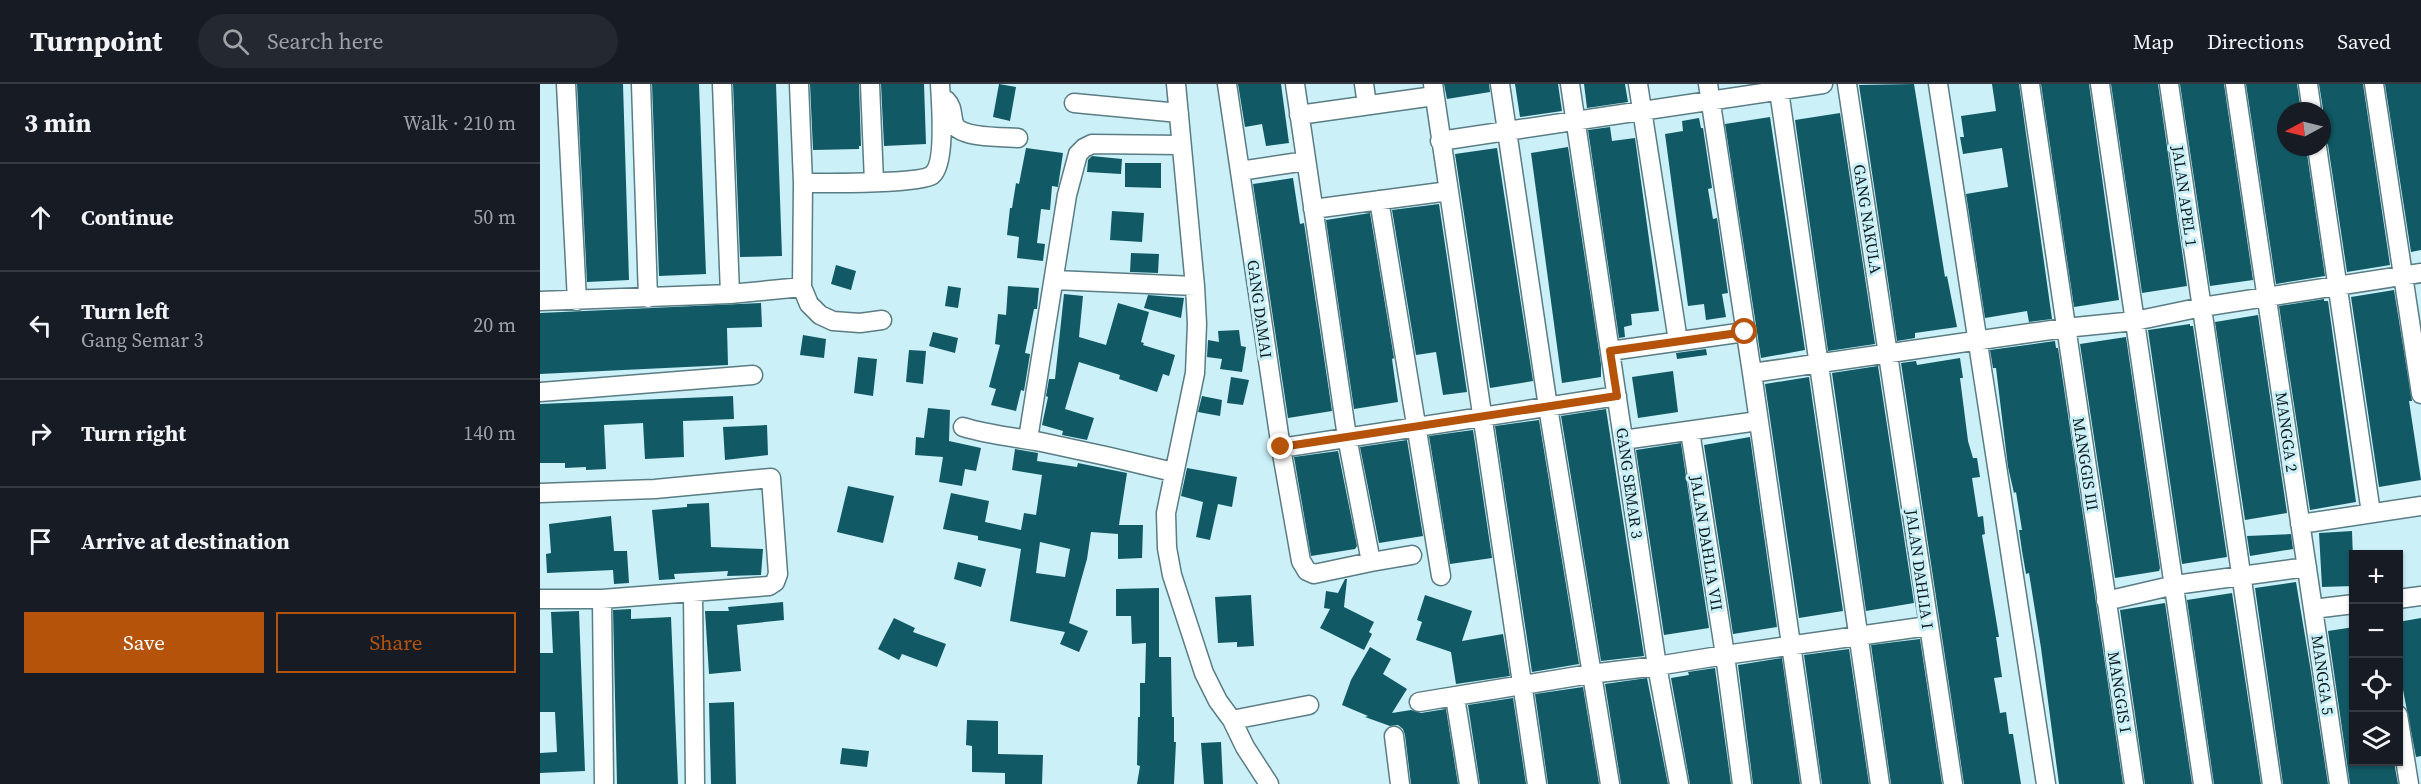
<!DOCTYPE html>
<meta charset="utf-8">
<style>
:root{--surface:#171b24;--page:#242831;--text:#f1f3f6;--muted:#9ea1a6;--line:#363941;--accent:#b45309}
body{margin:0;font-family:"Source Serif 4",serif;background:var(--page);color:var(--text)}
.controls{position:absolute;right:18px;bottom:18px;display:grid;overflow:hidden;border-radius:0px;box-shadow:0 2px 4px #0004}
.controls button{width:54px;height:54px;display:grid;place-items:center;padding:0;border:0;border-bottom:2px solid var(--line);background:var(--surface);color:var(--text);font:30px sans-serif}
.compass{position:absolute;left:1737px;top:18px;width:54px;height:54px;border-radius:50%;background:var(--surface);box-shadow:0 2px 4px #0004;rotate:263deg}
.stop{position:absolute;width:18px;height:18px;margin:-14px;border:4px solid #b45309;border-radius:50%;background:#fff}
.stop.end{background:#b45309;border-color:#fff;box-shadow:0 2px 6px #0008}
.list{margin:0;padding:0;list-style:none}
h2{display:flex;justify-content:space-between;align-items:center;height:78px;margin:0;padding:0 24px;font-size:26px}
h2 small{font-size:20px;font-weight:400;color:var(--muted)}
.list li{display:grid;grid-template-columns:39px 1fr auto;gap:18px;align-items:center;box-sizing:border-box;height:108px;padding:0 24px;border-top:2px solid var(--line)}
.list b{display:block;font-size:22px;white-space:nowrap}
.list p{margin:0;font-size:20px;white-space:nowrap;color:var(--muted)}
.list em{font-size:20px;font-style:normal;color:var(--muted)}
.actions{display:flex;gap:12px;padding:18px 24px}
.actions a{flex:1;padding:14px 0;border:2px solid var(--accent);border-radius:0px;text-align:center;font-size:21px;color:var(--accent)}
.actions .main{background:var(--accent);color:#fff}
.icon{flex:none;width:33px;height:33px;fill:none;stroke:currentColor;stroke-width:2;stroke-linecap:round;stroke-linejoin:round}
.map{position:relative;flex:none;width:1881px;height:700px;overflow:hidden}
header{display:flex;align-items:center;gap:36px;box-sizing:border-box;height:84px;padding:0 30px;background:var(--surface);border-bottom:2px solid var(--line)}
header strong{font-size:28px}
nav{display:flex;gap:33px;margin-inline-start:auto;font-size:21px}
.search{width:420px;height:54px;background:var(--page);display:flex;align-items:center;gap:15px;box-sizing:border-box;padding:0 21px;border-radius:33px;color:var(--muted);font-size:22px}
main{display:flex}
aside{flex:1;background:var(--surface)}
.map>svg:first-child{display:block}
.building{fill:#115a65;fill-rule:evenodd}
.lines{fill:none;stroke-linecap:round;stroke-linejoin:round}
.street-casing{stroke:#5a7c83;stroke-width:21}
.street{stroke:#fff;stroke-width:18}
.route{stroke:#b45309;stroke-width:8}
.labels{text-anchor:middle;dominant-baseline:central;stroke-width:6;stroke-linejoin:round;paint-order:stroke}
.street-label{font-size:16px;fill:#0e1c1f;stroke:#cbf0f8}
</style>
<header>
<strong>Turnpoint</strong>
<div class="search"><svg class="icon" aria-label="search" viewBox="0 0 24 24"><circle cx="10" cy="10" r="6"/><path d="M15 15l6 6"/></svg>Search here</div>
<nav><a>Map</a><a>Directions</a><a>Saved</a></nav>
</header>
<main>
<aside>
<h2>3 min<small>Walk · 210 m</small></h2>
<ul class="list">
<li><svg class="icon" aria-label="ahead" viewBox="0 0 24 24"><path d="M12 20V5M6 11l6-6 6 6"/></svg><div><b>Continue</b></div><em>50 m</em></li>
<li><svg class="icon" aria-label="left" viewBox="0 0 24 24"><path d="M17 20v-9H6M10 6l-5 5 5 5"/></svg><div><b>Turn left</b><p>Gang Semar 3</p></div><em>20 m</em></li>
<li><svg class="icon" aria-label="right" viewBox="0 0 24 24"><path d="M7 20v-9h11M14 6l5 5-5 5"/></svg><div><b>Turn right</b></div><em>140 m</em></li>
<li><svg class="icon" aria-label="arrive" viewBox="0 0 24 24"><path d="M6 21V4h12l-3 4 3 4H6"/></svg><div><b>Arrive at destination</b></div></li>
</ul>
<div class="actions"><a class="main">Save</a><a>Share</a></div>
</aside>
<div class="map">
<svg width="1881" height="700" viewBox="0 0 1881 700">
<rect width="100%" height="100%" fill="#cbf0f8"/>
<path class="building" d="M37,0h46l6,196 -42,2z
M112,0h47l7,190 -47,2z
M193,0h43l6,172 -42,1z
M270,0h49l2,62h-2v3l-46,1z
M341,0h43l2,60 -42,2z
M459,0l17,3 -6,34 -17,-4z
M698,0h43l8,59 -23,3 -4,-22 -17,3z
M904,0h45l1,8 -43,7z
M975,0h43l4,27 -42,6z
M1044,0h41l3,18 -41,6z
M1374,0l31,193 2,-1 10,51 -42,6v5l-18,3 -38,-256z
M1452,0h27l33,235 -23,3 -2,-11 -42,7 -19,-124 42,-7 -6,-39 -39,6 -3,-17h4l-3,-21 35,-5z
M1501,0h48l30,216 -45,7z
M1571,0h47l29,202 -45,7z
M1640,0h44l29,196 -43,6z
M1706,0h51l4,27h-15v36h20l19,129 -49,8z
M1779,0h44l27,181 -43,7 -19,-127 -6,-8 1,-28z
M1845,0h36v166l-10,2z
M1300,29l35,231 -47,7 -33,-231z
M1230,33l35,233 -44,8 -36,-234z
M1159,34l2,10h2l9,60 -4,1 5,30 4,-1 11,75 -6,1 4,23 -20,3 -2,-16 -16,2 -23,-172 18,-3 -1,-10z
M1070,43l2,14 23,-3 24,173 -28,3 1,11 -8,2 1,10 -6,1 -31,-208z
M1028,63l33,217v13l-39,6 -31,-230z
M486,64l37,5 -5,34 -6,-1 -2,24 -9,-1 -4,34 8,1 -2,17 -26,-3 2,-21 -12,-2 3,-27h2l4,-25 3,1z
M957,64l36,233 -43,7 -35,-234z
M552,72l30,3 -1,15 -34,-2 1,-12z
M585,79h36v25l-36,-1z
M753,94l7,46 4,-1 28,188 -44,7 -35,-234z
M899,120l28,188 -24,3 -7,-43 -20,3 -24,-145z
M572,127l32,2 -2,29 -32,-2z
M830,129l24,145 -2,1 6,43 -44,7 -28,-189z
M591,169l28,1 -1,19 -28,-1z
M296,181l20,6 -5,19 -20,-6z
M408,202l13,2 -3,20 -13,-2z
M468,202l31,2 -2,21h-3l-9,44 5,1 -6,37 -3,-1 -5,21 -25,-6 5,-16 -7,-2 11,-42 -5,-1 3,-30 8,1z
M1854,206l18,111h-3l12,79 -42,7 -28,-190z
M524,210l19,2 -4,41 27,8 12,-42 31,9 -8,30 3,1 -1,2 32,10 -6,21 -6,-2 -6,18 -38,-13 1,-4 -41,-13 -14,47 29,9 -7,22 -25,-5 1,-4 -21,-6 6,-28 -2,-1 3,-17h6z
M608,211l36,3 -3,20 -37,-10z
M1784,215v2h4l28,201 -46,8 -31,-204z
M221,219l1,24 -35,1 1,37 -188,9v-61z
M1718,231l29,198 -42,7 -30,-198z
M1650,240v2h3l34,231 -45,7 -34,-234z
M699,246l2,16 5,1 -4,25 -22,-3 2,-10 -15,-2 1,-17 11,2 -1,-11z
M393,248l25,6 -3,15 -26,-7z
M263,251l23,4 -2,19 -24,-3z
M1586,253l34,231 -1,3 -44,7 -35,-234z
M1515,257l1,7h2l65,436h-64l-18,-136 -12,-75 -3,1 -4,-23 -3,-21h3l-6,-38 -2,1 -6,-26 -12,-99h-3l-3,-18z
M1166,265l1,6 -30,4 -1,-6z
M369,266l17,1 -3,33 -17,-2z
M318,273l19,2 -4,37 -19,-3z
M1420,274l3,20h-3l8,63 5,17h4l3,19 -8,1 6,39 5,-1 2,18 -3,1 17,102h-3l6,40 -8,1 6,35 6,-1 3,22h4l8,50h-57l-63,-421 15,-2 1,4z
M1338,282l36,237 -48,8 -34,-238z
M1133,287l5,41 -40,6 -6,-41z
M691,293l18,3 -6,25 -16,-2z
M1269,293l34,234 -44,7 -34,-234z
M193,312l1,23 -51,2 1,36 -39,2 -2,-36 -39,2 2,44 -20,1v-3l-21,1v-5h-25v-59z
M662,312l20,4 -2,16 -22,-4z
M388,324l22,2 -1,31 32,7 -5,23 -11,-2 -3,17 -23,-4 4,-25 -28,-2 1,-18 8,1z
M1066,325l38,247 -43,5 -40,-245z
M999,336l40,244 -47,8 -37,-246z
M227,341l1,30 -43,5 -2,-33z
M933,346l19,128 -42,6 -21,-128z
M1210,353l27,190 -44,7 -29,-189z
M867,356l16,96 -44,7 -19,-96z
M1141,359l28,185 -45,7 -28,-185z
M475,365l23,4 -1,8 40,6 1,-4 49,10 -8,52h24l-1,33 -24,1v-25l-27,-2 -4,27 -18,64 19,8 -9,21 -19,-8 5,-12 -55,-11 11,-72 -43,-9v-4l-35,-7 8,-36 38,8 -4,21 36,8 3,-17 12,2 6,-40 -30,-5zM500,458l30,7 -5,28 -29,-4z
M798,367l19,95 -2,3 -44,7 -17,-99z
M647,384l50,9 -5,30 -14,-3 -8,36 -14,-3 7,-35 -22,-6z
M308,402l46,10 -11,47 -46,-11z
M169,419l2,44 52,2 -2,26 -34,1 1,-5 -54,3 1,5 -16,1 -7,-70 35,-3v-3z
M71,432l3,35h13l2,32 -15,1 -1,-14 -66,3 -1,-19 5,-1 -2,-29z
M1812,447l2,55 -32,1 -3,-54z
M1751,450l2,15 -43,7 -3,-20z
M418,478l28,7 -5,18 -27,-8z
M805,495h2l-3,28 30,15 -5,10 3,2 -8,16 -44,-22 10,-19 -6,-1 2,-17 12,2z
M1756,498l15,90 17,112h-45l-28,-196z
M619,504v69h12l1,60h2v25h2l-2,42h-37l3,-18 -3,-1 1,-48h2v-34h5l1,-40 -14,1 -1,-28h-15v-27z
M1692,509l29,191h-47l-27,-184z
M711,511l3,51 -17,1v-5l-19,1 -3,-46z
M885,511l47,16 -10,30 41,-7 7,42 -54,8 -5,-32 -35,-12 6,-18 -5,-2z
M243,518l1,18 -47,5 4,46 -32,3 -4,-63h24l-1,-4z
M1625,519l27,181h-47l-25,-174z
M91,525v10l40,-2 7,167h-61l-4,-174z
M39,527l6,160 -45,2v-20l17,-1 -2,-40h-15v-59h13l-2,-41z
M354,534l21,10 -2,4 33,12 -9,23 -35,-13 -3,6 -21,-11z
M1881,534v138l-5,1 -18,-93v-42z
M1814,543v135h40l4,22h-48l-22,-153z
M1380,555l22,145h-51l-20,-139z
M830,563l21,12 -8,15 24,15 -15,24 19,-3 10,3 25,-4 12,75h-47l-6,-49 -2,-6 -5,-4 -8,1 -25,-9 3,-1 -26,-11 9,-25z
M1309,565l20,135h-47l-18,-129z
M1242,574l18,126h-47l-15,-119z
M1175,584l16,116h-41l-19,-106 18,-3 -1,-3z
M1107,594l21,106h-47l-16,-100z
M1043,603l16,97h-51l-13,-90z
M973,614l13,86h-46l-12,-79z
M194,618l2,82h-25l-2,-81z
M427,636l31,1v33l45,1 -1,29h-37v-11l-33,-1v-26l-6,-1z
M681,658l2,42h-19l-3,-41z
M302,664l27,3 -2,16 -27,-3z"/>
<g class="lines">
<g class="street-casing">
<path id="street" d="M26,0l11,217
M101,0l7,214
M182,0l8,210
M259,0l4,99 -1,104 7,17 11,11 13,6 27,2 22,-3
M330,0l4,98
M636,0l19,202 2,38 -2,49 -29,140 1,35 5,27 32,98 14,28 14,19 13,27 24,37
M687,0l54,364 20,113 6,10 7,3 57,-12 -24,-125 -52,-353
M824,0l3,21
M893,0l104,700
M960,0l48,323 62,377
M1030,0l87,582 22,118
M1098,0l40,257
M1168,0l44,289 59,411
M1238,0l102,700
M1307,0l106,700
M1398,0l108,700
M1490,0l104,700
M1560,0l103,700
M1629,0l103,700
M1695,0l104,700
M1768,0l4,27
M1834,0l47,310
M406,16c9,9 4,19 10,27 10,11 48,10 62,11
M534,19l105,10
M759,31l135,-19
M900,57l383,-57
M1777,63l54,366
M700,87l66,-10
M263,99c20,0 117,1 129,-8 14,-11 9,-73 8,-91
M839,116l62,376
M773,125l136,-18
M514,196l141,6
M0,217l190,-7 72,-7
M1070,267l135,-19
M1212,289l313,-45 70,-7 67,-14 219,-34
M0,308l213,-17
M423,343c26,8 51,10 78,15 44,9 88,19 132,30
M1150,347l35,224 17,129
M488,355l39,-244 11,-41 6,-6 8,-4 89,1
M1083,356l135,-19
M741,364l336,-52
M0,409l115,-4 116,-11 7,96 -3,8 -6,4 -167,13h-62
M1760,440l121,-18
M831,478l41,-7
M153,510l2,190
M62,515l2,185
M1858,515l23,-3
M1566,517l69,-16 132,-18
M1773,525l41,-5
M915,613l14,87
M879,618l171,-28 67,-8 68,-11 203,-29
M1858,631l11,69
M692,636l77,-15
M854,652l6,48"/>
</g>
<use href="#street" class="street"/>
</g>
<g class="lines">
<path class="route" d="M741,363l336,-51 -7,-45 135,-19"/>
</g>
<g class="labels">
<g class="street-label">
<text transform="translate(1645 112) rotate(82)">JALAN APEL 1</text>
<text transform="translate(1328 135) rotate(81)">GANG NAKULA</text>
<text transform="translate(720 225) rotate(82)">GANG DAMAI</text>
<text transform="translate(1747 348) rotate(82)">MANGGA 2</text>
<text transform="translate(1546 380) rotate(81)">MANGGIS III</text>
<text transform="translate(1090 399) rotate(82)">GANG SEMAR 3</text>
<text transform="translate(1167 459) rotate(81)">JALAN DAHLIA VII</text>
<text transform="translate(1380 485) rotate(82)">JALAN DAHLIA I</text>
<text transform="translate(1783 591) rotate(82)">MANGGA 5</text>
<text transform="translate(1580 608) rotate(81)">MANGGIS I</text>
</g>
</g>
</svg>
<div class="controls">
<button>+</button>
<button>−</button>
<button><svg class="icon" aria-label="locate" viewBox="0 0 24 24"><circle cx="12" cy="12" r="6"/><path d="M12 2v4M12 18v4M2 12h4M18 12h4"/></svg></button>
<button><svg class="icon" aria-label="layers" viewBox="0 0 24 24"><path d="M12 4l9 5-9 5-9-5zM3 14l9 5 9-5"/></svg></button>
</div>
<svg class="compass" viewBox="-18 -18 36 36"><path d="M0-13l5 13h-10z" fill="#e53935"/><path d="M0 13l5-13h-10z" fill="#9ea1a6"/></svg>
<div class="stop" style="left:1205px;top:248px"></div>
<div class="stop end" style="left:741px;top:363px"></div>
</div>
</main>
